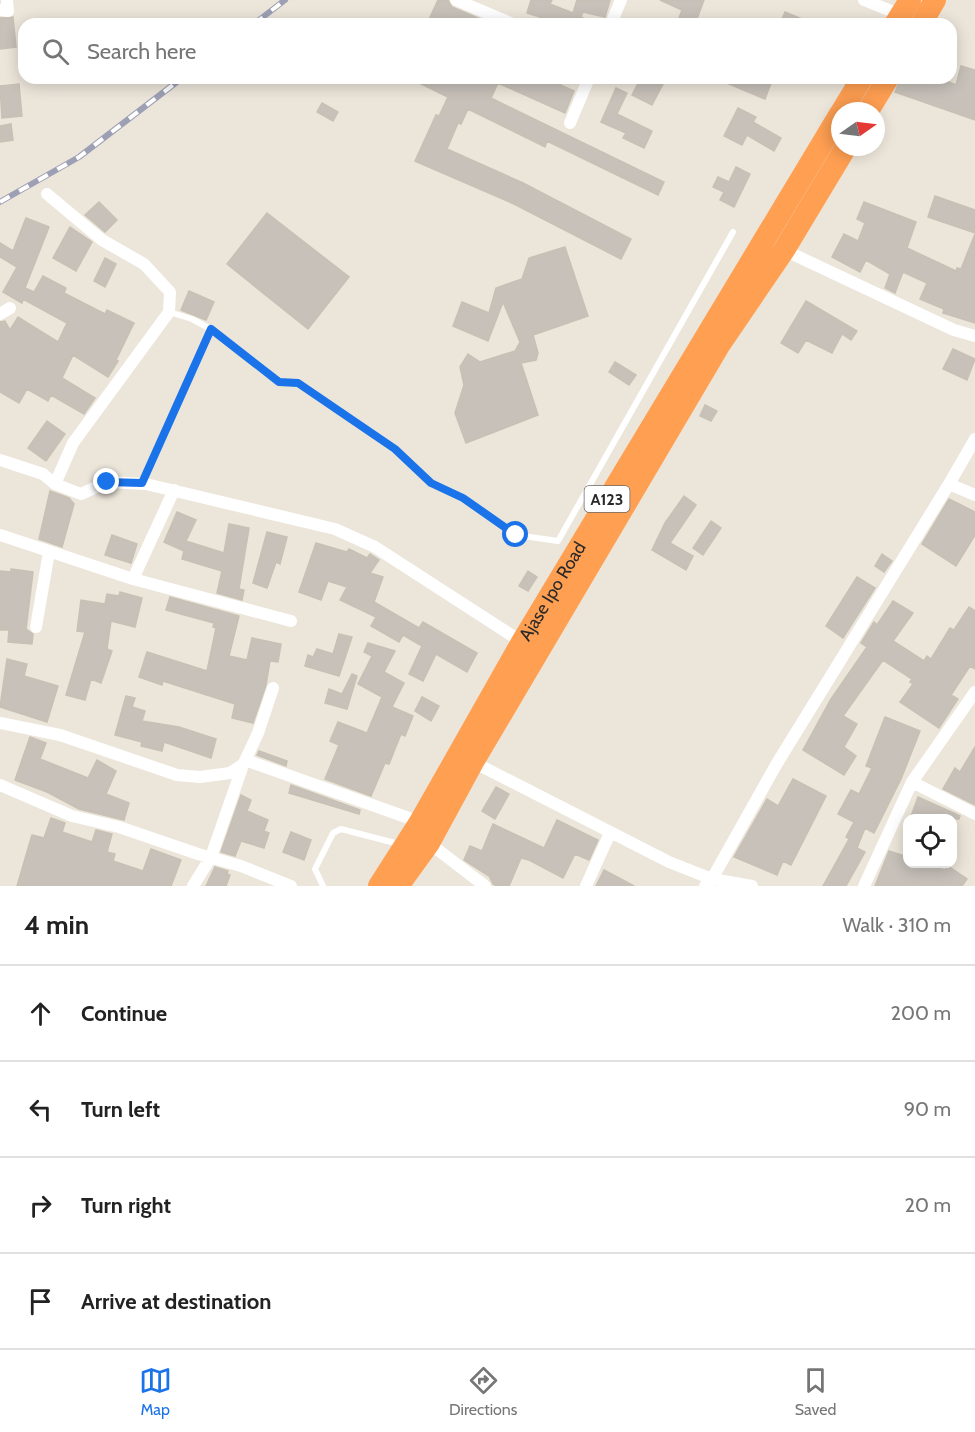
<!DOCTYPE html>
<meta charset="utf-8">
<style>
:root{--surface:#fff;--page:#f2f2f2;--text:#222;--muted:#767676;--line:#e0e0e0;--accent:#1a73e8}
body{margin:0;font-family:Cabin,sans-serif;background:var(--page);color:var(--text)}
.controls{position:absolute;right:18px;bottom:18px;display:grid;overflow:hidden;border-radius:12px;box-shadow:0 3px 15px #0003}
.controls button{width:54px;height:54px;display:grid;place-items:center;padding:0;border:0;border-bottom:2px solid var(--line);background:var(--surface);color:var(--text);font:30px sans-serif}
.compass{position:absolute;left:831px;top:102px;width:54px;height:54px;border-radius:50%;background:var(--surface);box-shadow:0 3px 15px #0003;rotate:76deg}
.stop{position:absolute;width:18px;height:18px;margin:-14px;border:4px solid #1a73e8;border-radius:50%;background:#fff}
.stop.end{background:#1a73e8;border-color:#fff;box-shadow:0 2px 6px #0008}
.list{margin:0;padding:0;list-style:none}
h2{display:flex;justify-content:space-between;align-items:center;height:78px;margin:0;padding:0 24px;font-size:26px}
h2 small{font-size:20px;font-weight:400;color:var(--muted)}
.list li{display:grid;grid-template-columns:39px 1fr auto;gap:18px;align-items:center;box-sizing:border-box;height:96px;padding:0 24px;border-top:2px solid var(--line)}
.list b{display:block;font-size:22px;white-space:nowrap}
.list em{font-size:20px;font-style:normal;color:var(--muted)}
.icon{flex:none;width:33px;height:33px;fill:none;stroke:currentColor;stroke-width:2;stroke-linecap:round;stroke-linejoin:round}
.map{position:relative;flex:none;width:975px;height:886px;overflow:hidden}
.search{position:absolute;background:var(--surface);box-shadow:0 3px 15px #0003;left:18px;right:18px;top:18px;height:66px;display:flex;align-items:center;gap:15px;box-sizing:border-box;padding:0 21px;border-radius:18px;color:var(--muted);font-size:22px}
.sheet{height:462px;background:var(--surface)}
nav{display:flex;justify-content:space-around;align-items:center;box-sizing:border-box;height:84px;border-top:2px solid var(--line);background:var(--surface);font-size:16px;color:var(--muted)}
nav a{display:grid;justify-items:center;gap:3px}
nav .on{color:var(--accent)}
.map>svg:first-child{display:block}
.building{fill:#c7c1ba;stroke:#c7c1b4;stroke-width:1.5}
.lines{fill:none;stroke-linecap:round;stroke-linejoin:round}
.lane{stroke:#fff;stroke-width:6}
.street{stroke:#fff;stroke-width:12}
.highway{stroke:#ff9f52;stroke-width:22}
.rail-casing{stroke:#9da0b4;stroke-width:6}
.rail{stroke:#fff;stroke-width:4;stroke-dasharray:11;stroke-linecap:butt}
.route{stroke:#1a73e8;stroke-width:8}
.labels{text-anchor:middle;dominant-baseline:central;stroke-width:6;stroke-linejoin:round;paint-order:stroke}
.shield{fill:#fff;stroke:#696969;stroke-width:1.5}
.shield-label{font-size:16px;font-weight:bold;fill:#292929}
.street-label{font-size:18px;fill:#292929;stroke:#fff}
</style>
<div class="map">
<svg width="975" height="886" viewBox="0 0 975 886">
<rect width="100%" height="100%" fill="#ece5da"/>
<path class="building" d="M438,0h10l4,7 33,14 -2,3h-56z
M531,0h21l-2,4 23,9 4,-13h33l-5,17 -22,-5 -2,5 14,7h-25l-8,-5 -2,5h-13l2,-4 -22,-7z
M660,0h44l-9,24 -16,-6 3,-8z
M785,12l29,12h-34z
M13,17l3,30 -16,2v-31z
M961,66l14,4v50l-80,-28 6,-14h38l17,7z
M409,78h136l29,13 -9,22 -67,-30 -7,15 173,84 -6,13 -111,-54 -2,6 -77,-38 -7,15 -3,-1 -11,26 76,34 108,56 -10,20 -107,-55 -99,-43 21,-46 3,1 9,-19z
M641,78h15l8,4 -12,23 -20,-10z
M715,78h58l-8,21z
M19,84l3,32 -20,2 -2,-32z
M616,88l11,5 -10,21 35,17 -8,17 -21,-10 3,-5 -25,-11z
M322,103l16,9 -5,9 -16,-9z
M738,108l18,9 -3,5 28,16 -7,13 -27,-16 -5,10 -18,-9z
M11,124l2,16 -13,2v-16z
M736,167l14,7 -16,33 -14,-7 4,-8 -11,-5 5,-10 11,5z
M935,196l40,14v23l-47,-16z
M99,202l18,18 -12,12 -20,-17z
M864,202l52,20 -9,26 49,23 1,-3 4,1 14,-35v89l-32,-10 1,-4 -24,-10 7,-16 -24,-11 -8,21 -10,-5 5,-14 -24,-14 -6,12 -28,-15 12,-23 14,7 7,-18 -8,-4z
M267,213l82,64 -41,52 -81,-65z
M26,218l23,9 -24,61 9,4 9,-16 23,12 -2,5 41,21 2,-4 27,13 -18,37 2,1 -10,16 -35,-22 -11,23 33,20 -11,16 -33,-19 -3,6 -21,-12 -8,14 -19,-11v-70l5,-1 5,9 8,-13 40,25 9,-19 -44,-24 -1,4 -19,-11 14,-25 -17,-10v-14l13,8z
M70,227l22,15 -16,29 -23,-13z
M565,247l23,69 -55,19 5,18 -2,7 -15,3 17,52 -72,28 -11,-30 9,-28 -4,-18 8,-13 12,8 35,-11 5,-9 -17,-40 -15,39 -35,-15 9,-24 27,11 7,-25 26,-9 7,-21z
M105,258l11,6 -11,23 -11,-6z
M189,291l25,11 -8,18 -25,-10z
M806,301l51,30 -6,9 -9,-6 -10,19 -26,-13 -8,13 -17,-10z
M953,349l22,10 -8,21 -24,-11z
M615,362l21,13 -7,10 -20,-13z
M705,405l12,6 -6,10 -11,-5z
M47,421l18,13 -19,27 -18,-13z
M50,491l19,7 5,6 -12,43 -23,-8z
M684,496l12,9 -26,38 23,13 -7,14 -34,-20 13,-27z
M949,499l26,13v23l-19,31 -34,-22z
M177,512l19,8 -10,21 38,12 5,-29 20,4 -10,61 5,1 -2,10 -25,-7 5,-22 -40,-12 2,-8 -20,-9z
M711,521l10,7 -18,27 -10,-7z
M267,532l20,5 -7,27 -4,-2 -9,26 -14,-5z
M112,535l25,9 -6,19 -26,-8z
M316,543l31,9 2,-3 18,9 3,-4 9,6 -9,13 13,4 -9,25 45,26 4,-6 54,31 -10,19 -31,-18 -13,27 -14,-7 13,-28 -19,-11 -4,7 -28,-16 5,-9 -36,-17 7,-13 -19,-6 -7,19 -22,-8z
M882,554l10,7 -8,11 -9,-6z
M11,569l22,3 -7,57 7,5 -1,10 -24,-2 1,-12h-9v-59l11,1z
M528,571l9,6 -9,14 -9,-5z
M857,577l18,11 -32,50 -17,-12z
M120,592l22,6 -7,29 -24,-6 -4,28 5,2 -11,32 -10,-4 -6,21 -19,-5 19,-63 -8,-1 4,-31 24,4 2,-10 12,2z
M170,597l69,19 -10,40 18,4 5,-22 29,6 -3,18 -8,-1 -4,24 -13,38 -21,-5 3,-14 -72,-23 -1,4 -23,-8 8,-25 60,19 9,-43 -3,-1 1,-4 -48,-13z
M893,601l20,12 -20,28 31,20 3,-5 4,3 19,-31 4,2 15,-23 6,4v58l-5,-3 -19,29 7,4 -19,29 -39,-26 13,-18 -3,-2 2,-3 -29,-19 -40,56 14,8 -13,23 12,9 -12,19 -41,-25 28,-51 36,-52 -6,-4 13,-21 3,3z
M339,634l13,3 -13,39 -34,-10 3,-11 5,2 4,-8 16,5z
M368,643l27,8 -11,21 20,11 -12,24 21,9 -8,20 -4,-2 -12,30 -4,-1 -14,33 -46,-17 14,-34 -9,-4 8,-19 29,11 15,-36 -24,-13 14,-28 -8,-4z
M7,659l20,5 -3,12 34,10 -11,36 -47,-15z
M352,674l5,2 -10,33 -22,-6 4,-14 13,5z
M126,696l9,2 -3,9 13,4 -3,10 37,6 37,12 -5,19 -47,-16 -2,9 -21,-5 1,-4 -27,-7z
M422,697l17,9 -8,15 -16,-10z
M885,717l35,14 -19,48 -27,54 -9,-5 -8,20 8,4 -19,34h-23l26,-47 -3,-2 8,-15 -16,-8 13,-24 8,4 13,-26 -6,-2z
M30,737l16,6 -6,16 48,19 9,-18 19,11 -10,23 23,9 -5,17 -45,-11 -32,-17 -32,-12z
M975,747v58l-32,-16 12,-21 5,4z
M259,751l28,10 -1,5 -29,-11z
M793,779l33,17 -35,69 -8,-4 -6,14 -43,-18 33,-58 11,7z
M291,785l69,25 -1,4 -70,-21z
M496,787l13,7 -14,25 -13,-8z
M241,795l10,5 -4,11 21,9 -4,11 5,2 -5,15 -23,-7 -6,15 -14,-4z
M918,797l42,19 -1,3h-49z
M51,818l14,5 -3,9 30,10 4,-12 16,4 -5,18 8,2 -2,7 30,10 8,-22 30,11 -10,26h-154l15,-51 12,3z
M557,820l41,20 -9,20 -14,-6 -12,24 -34,-18 -8,-2 -12,28h-12l-4,-2 -4,-8 -25,-16 6,-14 12,5 11,-27 51,24z
M291,832l20,8 -7,20 -21,-8z
M889,851l19,6v7h20l17,6 3,-4 19,13 -5,7h-87z
M215,867l13,4 -1,3 3,1 -4,11h-20z
M604,870l30,16h-38z"/>
<g class="lines">
<path class="lane" d="M169,312l23,7 24,13 63,50 19,1 97,66 36,34 32,15 53,37 42,6 175,-309
M142,483l69,-154
M323,886l-8,-17 18,-36 8,-4 58,15"/>
<path class="street" d="M456,0l57,24
M864,0l37,15
M0,10l8,1 -1,-11
M611,24l10,-24
M570,123l19,-45
M47,194l55,46 42,24 26,28 -1,20 -96,131 -18,41
M784,250l170,80 21,6
M0,314l10,-6
M0,460l43,14 12,10 26,10 26,-12 39,2 189,45 40,18 147,95
M949,484l26,-45
M0,535l133,44 41,-89
M133,579l158,42
M36,627l13,-75
M0,723l60,12 117,40 23,2 30,-4 18,-12 172,61
M473,762l196,100 43,17 40,7
M912,782l63,32
M0,785l72,31 47,11 79,27 43,12 50,20
M429,843l56,43
M193,886l18,-29 32,-92 15,-32 15,-45
M586,886l24,-53
M705,886l7,-7 64,-114 173,-281 26,11
M864,886l48,-104 63,-90"/>
<g class="highway">
<path d="M895,24l15,-24"/>
<path d="M921,24l14,-24"/>
<path d="M842,111l20,-33"/>
<path d="M868,111l20,-33"/>
<path id="s1" d="M379,886l41,-64 102,-180 318,-528"/>
<path d="M398,886l31,-43 44,-81 247,-418 64,-94 62,-103"/>
</g>
<g class="rail-casing">
<path id="rail" d="M254,24l31,-24
M0,202l79,-45 103,-79"/>
</g>
<use href="#rail" class="rail"/>
</g>
<g class="lines">
<path class="route" d="M107,482l35,1 69,-154 68,53 19,1 97,66 36,34 32,15 53,37"/>
</g>
<g class="labels">
<rect class="shield" x="584.5" y="486" width="45" height="26" rx="4.5"/>
<g class="shield-label">
<text x="607" y="499">A123</text>
</g>
<g class="street-label">
<text stroke="none"><textPath href="#s1" startOffset="342">Ajase Ipo Road</textPath></text>
</g>
</g>
</svg>
<div class="controls">
<button><svg class="icon" aria-label="locate" viewBox="0 0 24 24"><circle cx="12" cy="12" r="6"/><path d="M12 2v4M12 18v4M2 12h4M18 12h4"/></svg></button>
</div>
<svg class="compass" viewBox="-18 -18 36 36"><path d="M0-13l5 13h-10z" fill="#e53935"/><path d="M0 13l5-13h-10z" fill="#767676"/></svg>
<div class="stop" style="left:516px;top:535px"></div>
<div class="stop end" style="left:107px;top:482px"></div>
<div class="search"><svg class="icon" aria-label="search" viewBox="0 0 24 24"><circle cx="10" cy="10" r="6"/><path d="M15 15l6 6"/></svg>Search here</div>
</div>
<section class="sheet">
<h2>4 min<small>Walk · 310 m</small></h2>
<ul class="list">
<li><svg class="icon" aria-label="ahead" viewBox="0 0 24 24"><path d="M12 20V5M6 11l6-6 6 6"/></svg><div><b>Continue</b></div><em>200 m</em></li>
<li><svg class="icon" aria-label="left" viewBox="0 0 24 24"><path d="M17 20v-9H6M10 6l-5 5 5 5"/></svg><div><b>Turn left</b></div><em>90 m</em></li>
<li><svg class="icon" aria-label="right" viewBox="0 0 24 24"><path d="M7 20v-9h11M14 6l5 5-5 5"/></svg><div><b>Turn right</b></div><em>20 m</em></li>
<li><svg class="icon" aria-label="arrive" viewBox="0 0 24 24"><path d="M6 21V4h12l-3 4 3 4H6"/></svg><div><b>Arrive at destination</b></div></li>
</ul>
</section>
<nav>
<a class="on"><svg class="icon" aria-label="map" viewBox="0 0 24 24"><path d="M3 6l6-2 6 2 6-2v14l-6 2-6-2-6 2zM9 4v14M15 6v14"/></svg>Map</a>
<a><svg class="icon" aria-label="directions" viewBox="0 0 24 24"><path d="M12 3l9 9-9 9-9-9zM9 14v-3h6M13 9l2 2-2 2"/></svg>Directions</a>
<a><svg class="icon" aria-label="saved" viewBox="0 0 24 24"><path d="M7 4h10v16l-5-4-5 4z"/></svg>Saved</a>
</nav>
